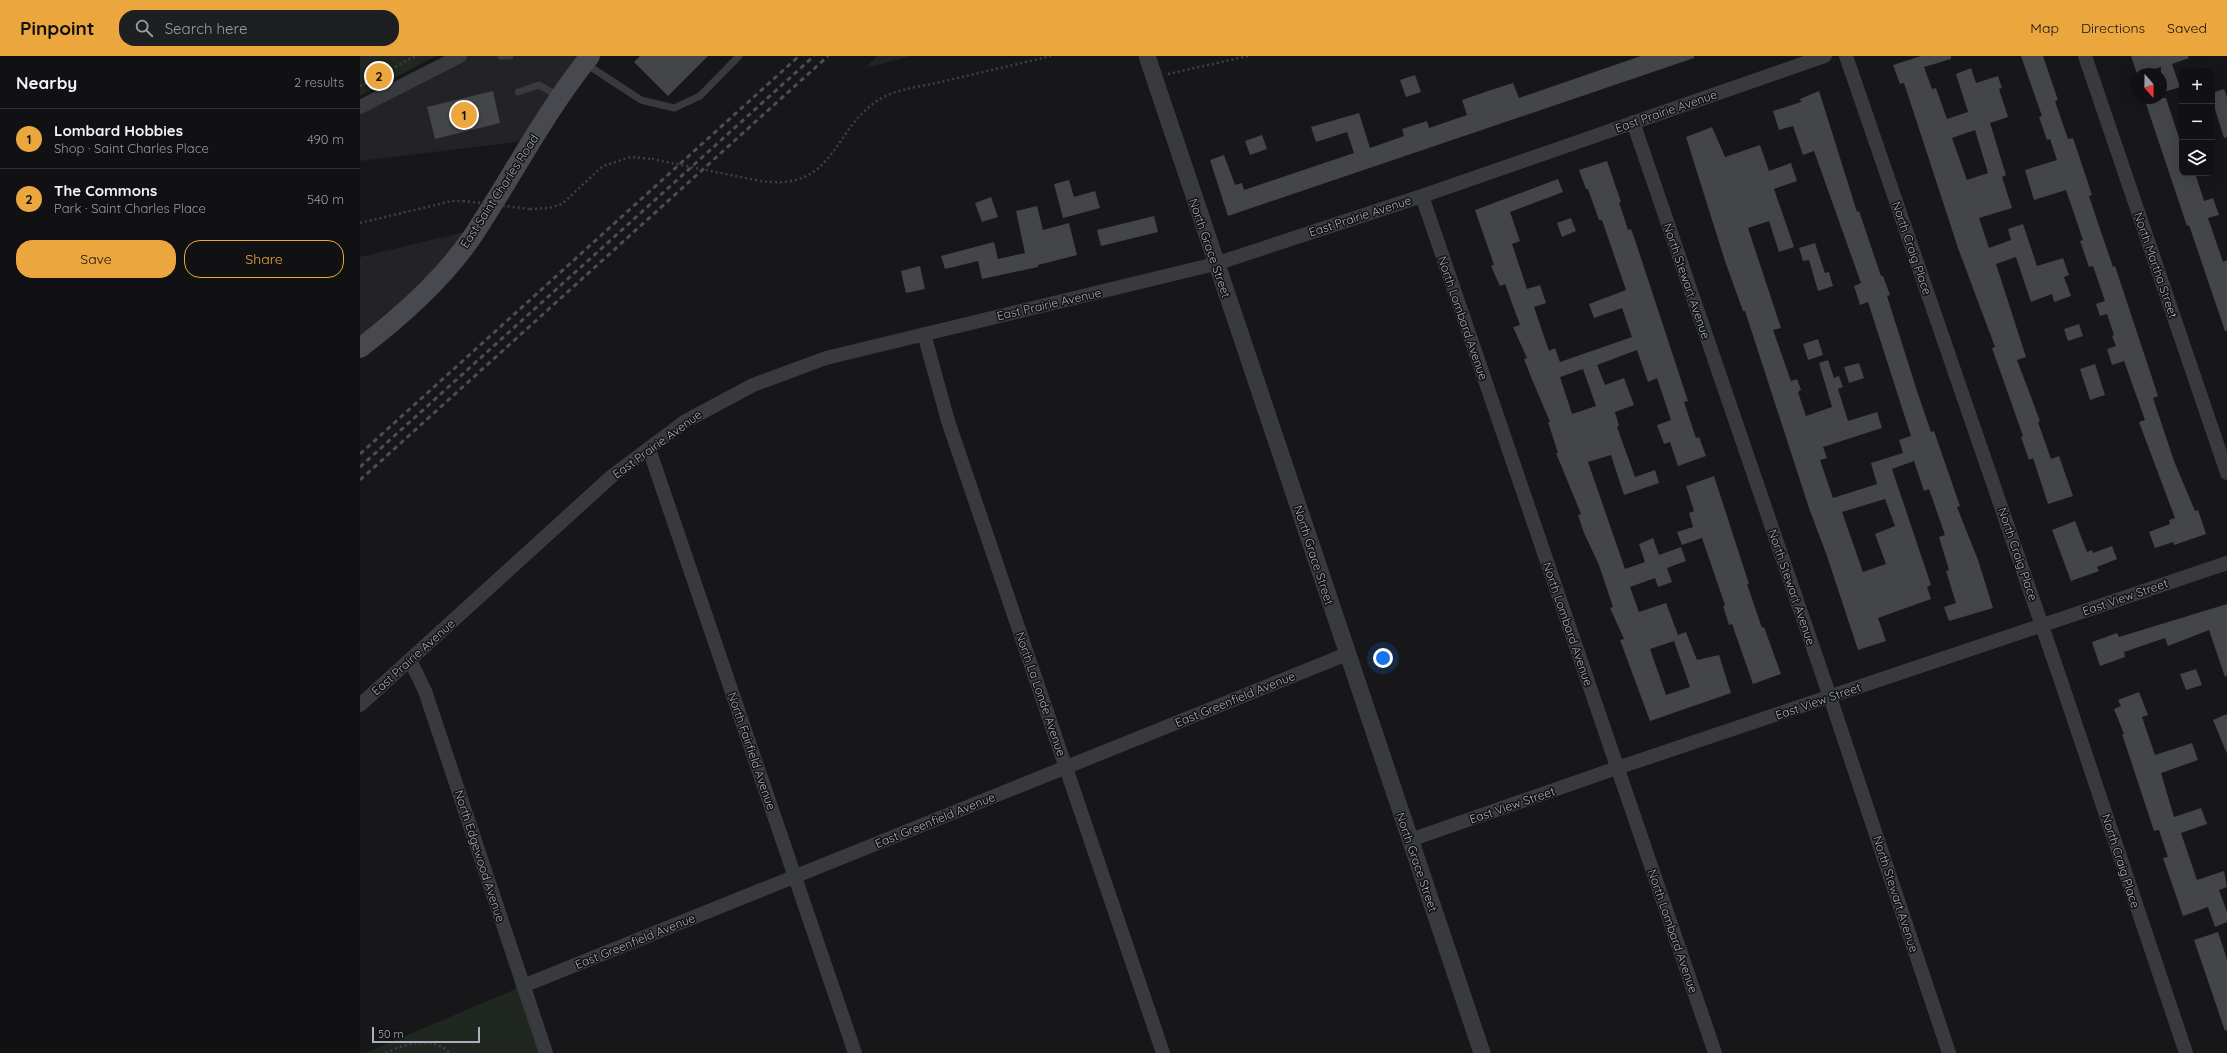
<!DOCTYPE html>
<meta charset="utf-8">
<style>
:root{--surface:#111113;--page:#1e1f21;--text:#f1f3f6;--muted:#9c9da0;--line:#303133;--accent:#eba73e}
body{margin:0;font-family:Quicksand,sans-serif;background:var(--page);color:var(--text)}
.controls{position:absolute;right:12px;top:12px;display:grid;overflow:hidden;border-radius:8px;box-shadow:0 4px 16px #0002}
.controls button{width:36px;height:36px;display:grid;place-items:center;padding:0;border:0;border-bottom:1px solid var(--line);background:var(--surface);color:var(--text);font:20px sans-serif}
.compass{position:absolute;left:1771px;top:12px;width:36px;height:36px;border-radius:50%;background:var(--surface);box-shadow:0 4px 16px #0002;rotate:160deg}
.scale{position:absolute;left:12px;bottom:10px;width:108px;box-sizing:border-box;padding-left:4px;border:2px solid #aaafb9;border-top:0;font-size:11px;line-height:14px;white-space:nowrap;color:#aaafb9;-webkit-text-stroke:3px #121214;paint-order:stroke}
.you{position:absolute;left:1023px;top:602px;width:14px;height:14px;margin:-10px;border:3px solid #fff;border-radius:50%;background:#1a73e8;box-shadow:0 0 0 6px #1a73e833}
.badge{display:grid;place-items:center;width:26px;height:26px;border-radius:50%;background:var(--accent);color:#111;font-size:13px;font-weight:700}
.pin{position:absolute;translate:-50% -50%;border:2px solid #fff;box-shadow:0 1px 4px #0006}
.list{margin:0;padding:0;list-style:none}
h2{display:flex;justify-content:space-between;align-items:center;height:52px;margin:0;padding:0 16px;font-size:17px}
h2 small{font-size:13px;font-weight:400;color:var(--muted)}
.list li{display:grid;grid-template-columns:26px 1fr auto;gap:12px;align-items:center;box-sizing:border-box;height:60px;padding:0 16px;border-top:1px solid var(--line)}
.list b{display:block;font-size:15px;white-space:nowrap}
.list p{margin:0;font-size:13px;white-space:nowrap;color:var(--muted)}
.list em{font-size:13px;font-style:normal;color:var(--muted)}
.actions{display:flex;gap:8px;padding:12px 16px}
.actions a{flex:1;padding:9px 0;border:1px solid var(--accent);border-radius:16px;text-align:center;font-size:14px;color:var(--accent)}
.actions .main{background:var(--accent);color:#111}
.icon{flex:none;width:22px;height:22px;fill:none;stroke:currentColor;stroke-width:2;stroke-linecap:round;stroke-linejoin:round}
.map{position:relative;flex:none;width:1867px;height:997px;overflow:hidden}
header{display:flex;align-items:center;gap:24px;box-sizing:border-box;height:56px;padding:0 20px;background:var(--accent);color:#111}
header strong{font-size:19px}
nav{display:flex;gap:22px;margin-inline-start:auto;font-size:14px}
.search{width:280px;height:36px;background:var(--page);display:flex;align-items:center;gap:10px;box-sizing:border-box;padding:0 14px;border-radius:16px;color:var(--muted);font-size:15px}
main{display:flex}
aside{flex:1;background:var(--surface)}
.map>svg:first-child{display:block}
.built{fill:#232326}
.green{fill:#1f2720}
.building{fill:#444549;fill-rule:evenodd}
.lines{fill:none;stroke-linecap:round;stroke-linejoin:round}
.path{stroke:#3e4145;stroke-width:2.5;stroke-dasharray:2 3;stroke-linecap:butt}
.service{stroke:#383a3e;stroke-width:7}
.minor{stroke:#383a3e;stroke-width:14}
.tertiary{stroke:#383a3e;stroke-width:17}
.secondary{stroke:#47494e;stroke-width:20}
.rail{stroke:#4c4e53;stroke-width:3;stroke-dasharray:5 4;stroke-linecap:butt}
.path-bridge{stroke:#3e4145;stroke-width:2.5;stroke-dasharray:2 3;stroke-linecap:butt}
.labels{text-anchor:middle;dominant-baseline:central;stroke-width:3;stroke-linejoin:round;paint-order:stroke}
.street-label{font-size:12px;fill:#aaafb9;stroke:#121214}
</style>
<header>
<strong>Pinpoint</strong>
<div class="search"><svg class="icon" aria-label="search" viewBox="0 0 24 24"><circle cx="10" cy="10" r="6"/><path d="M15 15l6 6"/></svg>Search here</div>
<nav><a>Map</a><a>Directions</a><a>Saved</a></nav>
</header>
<main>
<aside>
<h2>Nearby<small>2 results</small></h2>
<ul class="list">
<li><span class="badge">1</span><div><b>Lombard Hobbies</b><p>Shop · Saint Charles Place</p></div><em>490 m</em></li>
<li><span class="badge">2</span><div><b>The Commons</b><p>Park · Saint Charles Place</p></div><em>540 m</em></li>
</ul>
<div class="actions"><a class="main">Save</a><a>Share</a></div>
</aside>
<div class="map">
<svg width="1867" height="997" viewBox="0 0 1867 997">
<rect width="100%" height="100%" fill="#171719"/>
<path class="built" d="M103,0h120l-59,85 -164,20v-50z
M517,0h35l-47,12z
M109,175l-49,58 -60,52v-84z"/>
<path class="green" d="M0,0h76l-76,40z
M158,932l22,65h-175z"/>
<path class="building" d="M280,0h68l-40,40 -34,-34z
M1281,0h53v2l-466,158 -18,-56 14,-5 11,30 7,-2 2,7 110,-37 -7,-21 -31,10 -5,-15 48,-14 11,35 34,-12 -2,-7 25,-8 2,7 38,-13 -5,-15 26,-9 25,-8 6,15z
M1561,0h30v3l-27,8 8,22 4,-1 11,31 21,-7 -12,-38 15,-6 5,15 22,-7 4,12 -3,1 9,28 -18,6 16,52 -4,2 10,31 -33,10 10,30 22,-8 -3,-11 15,-5 14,42 26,-8 6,17 -5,2 7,19 -17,6 -2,-8 -21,8 -15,-45 -20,7 30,93 -9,3 23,61 -2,1 13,37 8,-3 14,40 -25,8 -15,-46 -4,2 -8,-23 2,-1 -31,-88 3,-1 -37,-99 -54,-165 -4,1 -7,-19zM1615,74l13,43 -21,7 -15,-42z
M1661,0h22l15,44 -3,1 13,38 5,-1 19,57 -3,1 10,30 14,41 2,-1 43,130 -5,2 21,63 21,50 3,-1 8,24 -32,11 -1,-3 -18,6 -6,-16 21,-8 -1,-4 6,-2 -36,-96 6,-2 -21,-59 -12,4 -5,-16 9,-3 -4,-10 2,-1 -7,-21 -7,2 -4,-12 9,-3 -12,-35 -4,1 -9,-26 3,-1 -17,-50 -32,10 -9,-30 32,-10 -7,-21 -3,1 -8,-23 3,-1z
M1771,0h57l1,2 -17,6 8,23 -19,6v-26l-24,7z
M1055,19l6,17 -15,5 -6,-17z
M1864,33l3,8v40l-3,1 -10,-32 -2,1v-14z
M133,35l7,32 -65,16 -8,-32z
M1459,35l38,121 2,-1 22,65h2l7,19 -3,1 30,95 14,41 3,-1 26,75 -3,1 21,53 15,48 -44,13 -5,-14 12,-4 -10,-32 3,-1 -10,-33 6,-2 -16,-46 -5,2 -10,-30 -22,8 39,116 -4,2 4,12 -53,19 8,23 -28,9 -31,-94 -17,-45 -65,-200h-2l-18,-50 -39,-124 26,-10 13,30 35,-12 9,26 22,-8 6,18 -23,8 20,58 -15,5 -10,-31 -21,7 33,100 -8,2 18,51 6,-2 4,11 -3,2 8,24 26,-9 -13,-44 9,-3 6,18 5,-2 4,11 -5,2 10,32 29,-9 5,16 -59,19 4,11 -7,2 13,38 44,-14 -6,-21 32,-10 -4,-13 12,-4 -43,-134 -8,3 -6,-19 7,-3 -47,-132 -11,4 -10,-29 -14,4 -6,-19 28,-9 -1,-3zM1525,443l10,27 -20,8 11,30 -23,8 -21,-60z
M1784,42h22l16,49v26h13l9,28 9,-3 6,17 -11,3 15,44 4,-2v71h-2l-36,-106 -2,1z
M902,79l5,14 -17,6 -5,-14z
M1247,105l14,41h-2l9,28 3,-1 5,14 52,158 -4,1 12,36 3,-1 7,19 -28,10 -8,-24 -6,2 -7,-19 14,-5 -14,-42 -9,4 -11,-32 -40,15 8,20 19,-7 10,27 -19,7 4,14 -2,1 18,50 20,-7 4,13 -35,12 -13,-40 -23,7 37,107 20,-7 -6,-18 14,-6 6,17 22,-8 5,14 -19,7 5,14 -14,5 -3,-9 -25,9 9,25 27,-9 12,32 8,-3 11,28 22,-5 12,38 -81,28 -30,-81 4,-1 -14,-31 3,-1 -14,-42 -15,-32 -6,-18 3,-1 -25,-61h2l-10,-31h2l-19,-45 -7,-18 3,-1 -14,-31 7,-2 -15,-41 -5,2 -5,-11 -4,-9 3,-1 -19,-55 83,-31 5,13 -53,20 10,29 -8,3 15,45 13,-4 6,18 -12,4 15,44 6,-3 5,14 72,-25 -10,-29 -28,10 -5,-14 37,-14 -24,-70h-3l-11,-31h-2l-7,-19zM1223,313l13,37 -24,8 -12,-37zM1314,585l16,46 -24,8 -16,-46z
M709,124l5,17 21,-6 5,17 -37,10 -9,-34z
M631,141l7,20 -16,5 -7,-19z
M677,150l6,24 26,-7 8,32 -39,10v2l-56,12 -4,-18 -33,8 -4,-13 53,-14 4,17 27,-6 -9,-42z
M794,160l4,16 -57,14 -4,-16z
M1211,162l5,13 -14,6 -5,-14z
M1455,187l10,30 4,-1 4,14 -15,5 -9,-31 -6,1 -4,-13z
M560,210l5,23 -19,4 -5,-22z
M1719,268l4,12 -15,5 -4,-12z
M1458,283l5,16 -15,5 -5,-16z
M1499,307l5,15 -15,5 -5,-16z
M1735,308l10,31 -15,5 -10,-31z
M1354,420l35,108h-2l15,44 2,-1 17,47 -28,10 -21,-60 -3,1 -6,-19 2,-1 -23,-67 -20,7 -5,-13 16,-5 -4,-14 5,-2 -8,-25z
M1715,465l12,31 5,-2 1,3 19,-7 5,13 -20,8 2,4 -28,10 -19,-51z
M1867,548v72l-2,1 -16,-47 -41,16 -3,-8 -41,14 1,5 -25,9 -8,-24 25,-9 2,4z
M1836,613l6,16 -16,5 -6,-16z
M1779,636l9,23 -6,2 13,38 37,-12 6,17 -37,13 13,44 27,-9 6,16 -26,9 16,47 27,-9 3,16 -8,3 8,22v10l-12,5 -7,-20 -25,9 -20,-58 5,-1 -9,-27 -5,1 -32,-97h2l-10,-25 7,-3 -3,-6z
M1867,658v40l-14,-34z
M1858,876l9,27v71l-2,1 -31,-91z"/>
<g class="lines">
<path class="path" d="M808,18l80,-18
M0,30l55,-30
M395,124c86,16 75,-59 133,-85 16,-7 36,-9 53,-13 37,-9 73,-17 110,-26
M170,153l19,-1 13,-4 41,-38 28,-9 21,2
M0,167l92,-22h11
M26,997c20,-10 47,-17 64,0"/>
<path class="service" d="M141,0h9
M226,8l55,36 33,8 26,-12 39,-40
M158,36l21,-7 21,12"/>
<path class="minor" d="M1486,0l215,625 125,372
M1725,0l142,417
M0,51l100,-51
M1273,66l197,575 119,356
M1062,140l293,857
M564,278l24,87 215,632
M289,393l206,604
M50,604l15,31 121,362
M0,649l252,-229 72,-54 69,-37 73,-27 389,-94 207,-68 403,-140
M1050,784l207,-72 610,-205
M163,930l824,-332"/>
<path class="tertiary" d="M787,0l335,997"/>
<path class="secondary" d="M0,292c42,-32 84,-69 114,-114 39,-59 71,-122 116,-178"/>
<path class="rail" d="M0,398l439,-398
M0,411l454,-411
M0,424l468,-424"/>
<path class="path-bridge" d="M292,103l103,21
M103,145l67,8"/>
</g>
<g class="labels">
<g class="street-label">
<text transform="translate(1306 55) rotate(-19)">East Prairie Avenue</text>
<text transform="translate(139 135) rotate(-57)">East Saint Charles Road</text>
<text transform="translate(1000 160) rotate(-18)">East Prairie Avenue</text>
<text transform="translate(850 192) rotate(71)">North Grace Street</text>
<text transform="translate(1552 192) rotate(71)">North Craig Place</text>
<text transform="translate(1796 209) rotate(71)">North Martha Street</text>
<text transform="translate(1327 225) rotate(71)">North Stewart Avenue</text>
<text transform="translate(689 248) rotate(-13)">East Prairie Avenue</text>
<text transform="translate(1103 262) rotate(71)">North Lombard Avenue</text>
<text transform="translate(297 388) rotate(-36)">East Prairie Avenue</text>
<text transform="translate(1658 498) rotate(71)">North Craig Place</text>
<text transform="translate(954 499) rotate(72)">North Grace Street</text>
<text transform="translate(1432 531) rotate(71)">North Stewart Avenue</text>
<text transform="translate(1765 541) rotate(-19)">East View Street</text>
<text transform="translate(1208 568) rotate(71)">North Lombard Avenue</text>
<text transform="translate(53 601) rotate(-42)">East Prairie Avenue</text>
<text transform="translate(681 638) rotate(71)">North La Londe Avenue</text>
<text transform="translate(875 643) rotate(-22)">East Greenfield Avenue</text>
<text transform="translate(1458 645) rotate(-19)">East View Street</text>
<text transform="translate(392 695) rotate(71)">North Fairfield Avenue</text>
<text transform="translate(1152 749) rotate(-19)">East View Street</text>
<text transform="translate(575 764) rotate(-22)">East Greenfield Avenue</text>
<text transform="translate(120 800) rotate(72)">North Edgewood Avenue</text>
<text transform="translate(1761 805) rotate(72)">North Craig Place</text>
<text transform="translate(1057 806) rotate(71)">North Grace Street</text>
<text transform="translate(1536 838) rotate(72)">North Stewart Avenue</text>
<text transform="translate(1313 875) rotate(71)">North Lombard Avenue</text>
<text transform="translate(275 885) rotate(-22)">East Greenfield Avenue</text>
</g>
</g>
</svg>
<div class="controls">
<button>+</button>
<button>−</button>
<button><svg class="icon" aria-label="layers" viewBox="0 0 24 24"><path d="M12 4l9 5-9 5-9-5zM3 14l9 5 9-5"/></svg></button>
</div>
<svg class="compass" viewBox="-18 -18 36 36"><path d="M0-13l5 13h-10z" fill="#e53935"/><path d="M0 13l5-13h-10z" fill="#9c9da0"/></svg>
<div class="scale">50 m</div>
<div class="you"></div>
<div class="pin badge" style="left:104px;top:59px">1</div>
<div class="pin badge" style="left:19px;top:20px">2</div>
</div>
</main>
